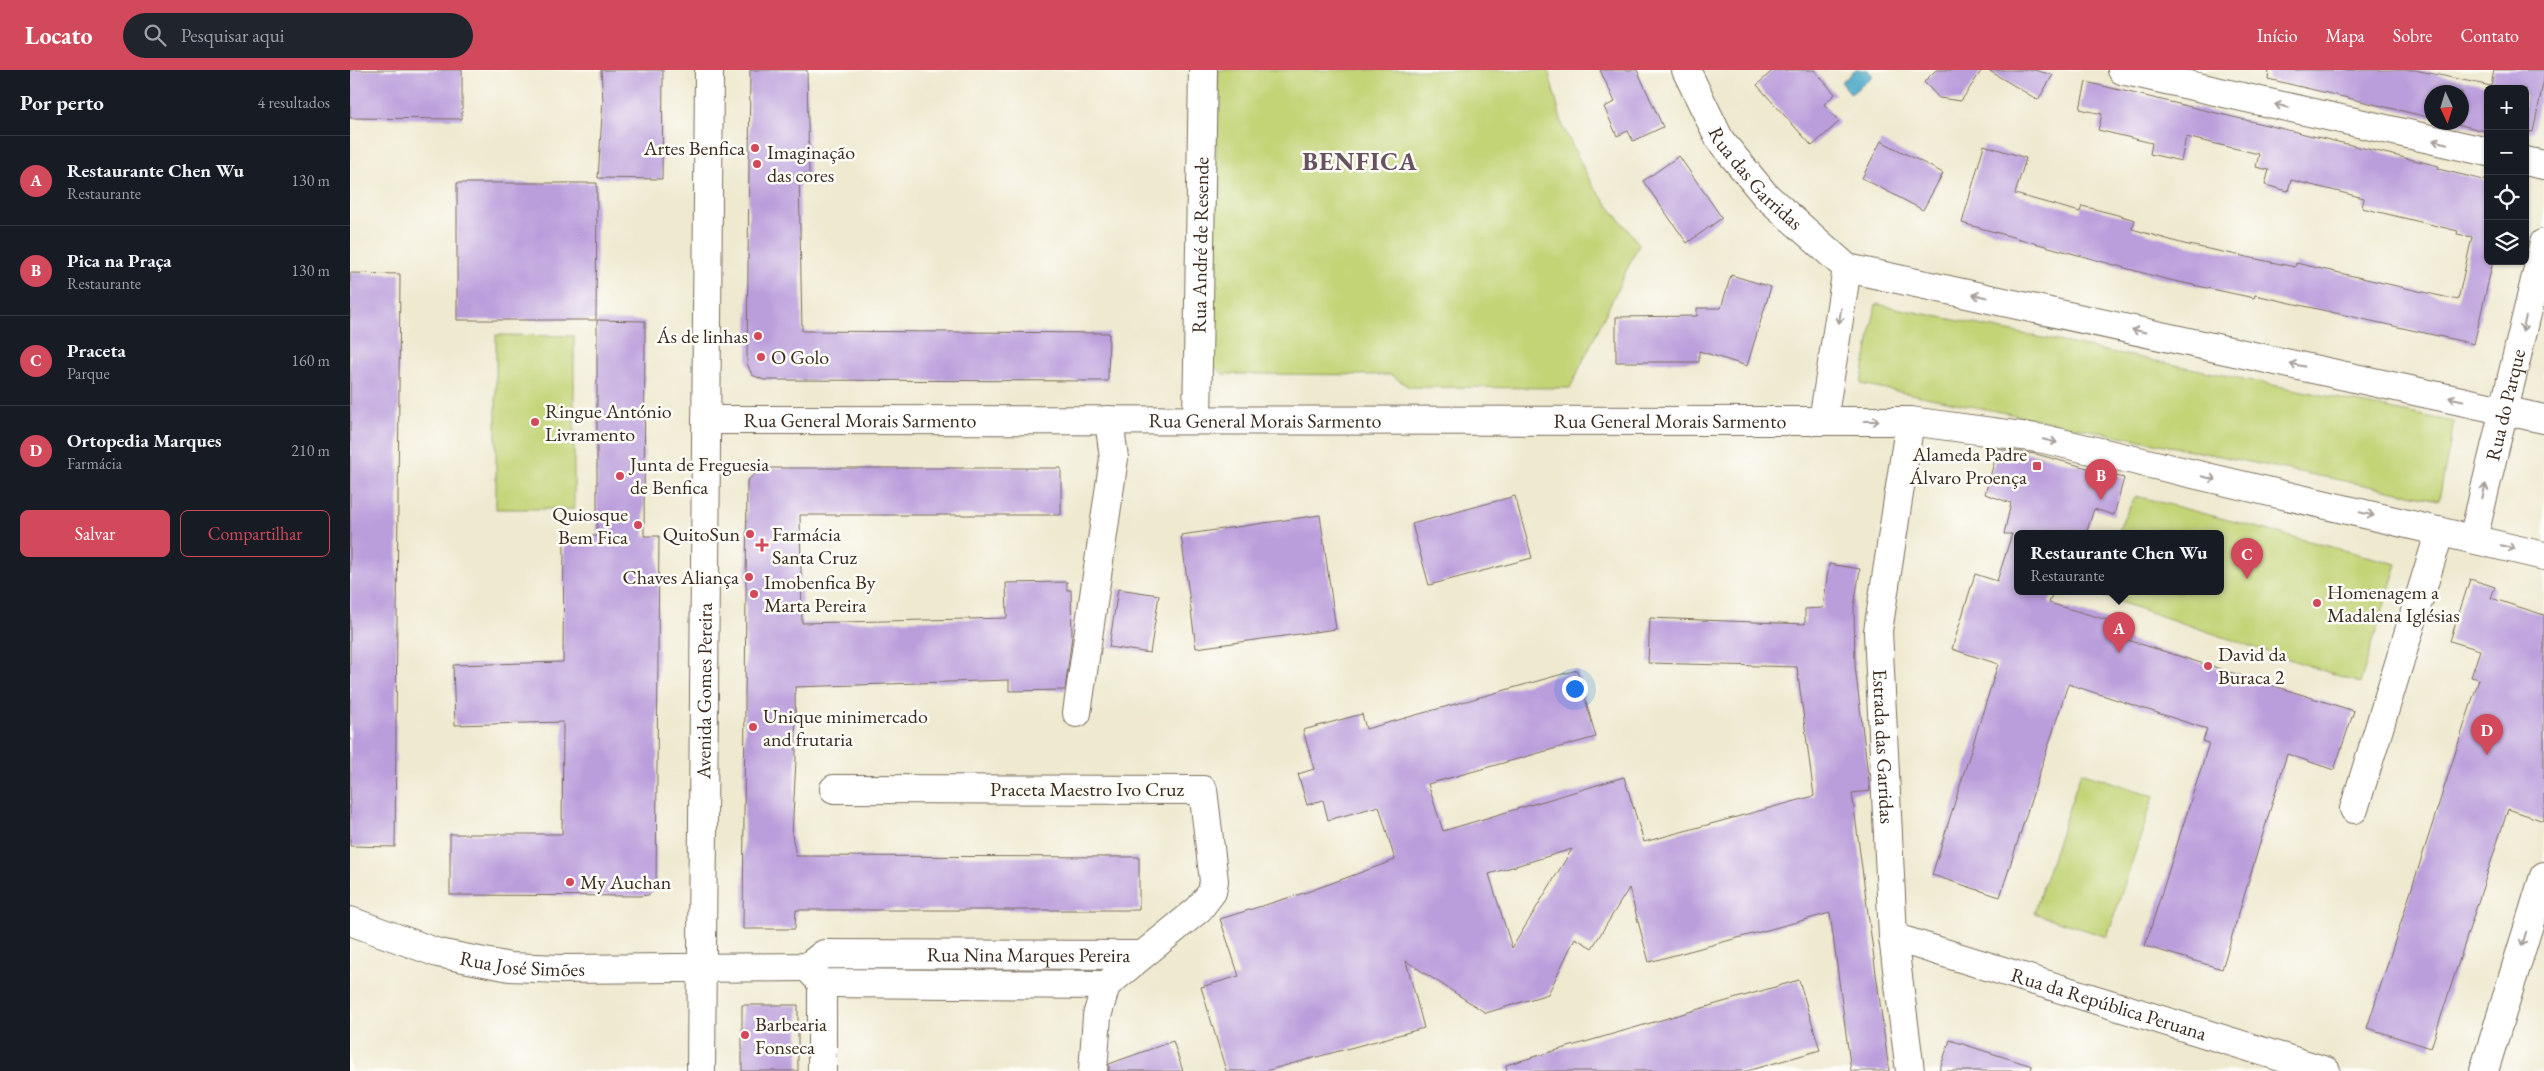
<!DOCTYPE html>
<html lang="pt">
<meta charset="utf-8">
<style>
:root{--surface:#171b24;--page:#20242c;--text:#f1f3f6;--muted:#9ea1a6;--line:#363941;--accent:#d1495b}
body{margin:0;font-family:"EB Garamond",serif;background:var(--page);color:var(--text)}
.controls{position:absolute;right:15px;top:15px;display:grid;overflow:hidden;border-radius:8px;box-shadow:0 1px 4px #0004}
.controls button{width:45px;height:45px;display:grid;place-items:center;padding:0;border:0;border-bottom:1px solid var(--line);background:var(--surface);color:var(--text);font:25px sans-serif}
.compass{position:absolute;left:2074px;top:15px;width:45px;height:45px;border-radius:50%;background:var(--surface);box-shadow:0 1px 4px #0004;rotate:176deg}
.you{position:absolute;left:1224px;top:618px;width:18px;height:18px;margin:-12px;border:4px solid #fff;border-radius:50%;background:#1a73e8;box-shadow:0 0 0 8px #1a73e833}
.badge{display:grid;place-items:center;width:32px;height:32px;border-radius:50%;background:var(--accent);color:#fff;font-size:16px;font-weight:700}
.pin{position:absolute;translate:-50% -41px;filter:drop-shadow(0 1px 2px #0008)}
.pin::after{content:'';position:absolute;top:26px;width:18px;height:15px;background:inherit;clip-path:polygon(0 0,100% 0,50% 100%)}
.popup{position:absolute;left:1664px;top:460px;width:210px;height:65px;box-sizing:border-box;display:grid;place-content:center;border-radius:8px;background:var(--surface);filter:drop-shadow(0 1px 4px #0005);font-size:16px;white-space:nowrap;color:var(--muted)}
.popup b{font-size:19px;color:var(--text)}
.popup::after{content:'';position:absolute;left:50%;top:100%;margin-left:-10px;border:10px solid transparent;border-top-color:var(--surface)}
.list{margin:0;padding:0;list-style:none}
h2{display:flex;justify-content:space-between;align-items:center;height:65px;margin:0;padding:0 20px;font-size:21px}
h2 small{font-size:16px;font-weight:400;color:var(--muted)}
.list li{display:grid;grid-template-columns:32px 1fr auto;gap:15px;align-items:center;box-sizing:border-box;height:90px;padding:0 20px;border-top:1px solid var(--line)}
.list b{display:block;font-size:19px;white-space:nowrap}
.list p{margin:0;font-size:16px;white-space:nowrap;color:var(--muted)}
.list em{font-size:16px;font-style:normal;color:var(--muted)}
.actions{display:flex;gap:10px;padding:15px 20px}
.actions a{flex:1;padding:11px 0;border:1px solid var(--accent);border-radius:8px;text-align:center;font-size:18px;color:var(--accent)}
.actions .main{background:var(--accent);color:#fff}
.icon{flex:none;width:28px;height:28px;fill:none;stroke:currentColor;stroke-width:2;stroke-linecap:round;stroke-linejoin:round}
.map{position:relative;flex:none;width:2194px;height:1001px;overflow:hidden}
header{display:flex;align-items:center;gap:30px;box-sizing:border-box;height:70px;padding:0 25px;background:var(--accent);color:#fff}
header strong{font-size:24px}
nav{display:flex;gap:28px;margin-inline-start:auto;font-size:18px}
.search{width:350px;height:45px;background:var(--page);display:flex;align-items:center;gap:12px;box-sizing:border-box;padding:0 18px;border-radius:28px;color:var(--muted);font-size:19px}
main{display:flex}
aside{flex:1;background:var(--surface)}
.map>svg:first-child{display:block}
.green{fill:#c3d477;stroke:#7f7f4a}
.water{fill:#45a6c5;stroke:#406872}
.building{fill:#ba9ddb;fill-rule:evenodd}
.lines{fill:none;stroke-linecap:round;stroke-linejoin:round}
.minor-casing{stroke:#7a6d5c;stroke-width:30}
.minor{stroke:#fff;stroke-width:28}
.oneway{stroke:#a79f9a}
.poi-dot{fill:#d1495b;stroke:#fdfcf7;stroke-width:2}
.labels{text-anchor:middle;dominant-baseline:central;stroke-width:5;stroke-linejoin:round;paint-order:stroke}
.poi-label{font-size:20px;fill:#3b2a1e;stroke:#fdfcf7;text-anchor:start}
.street-label{font-size:20px;fill:#3b2a1e;stroke:#fdfcf7}
.district-label{font-size:25px;font-weight:bold;letter-spacing:1px;fill:#675260;stroke:#fdfcf7}
</style>
<header>
<strong>Locato</strong>
<div class="search"><svg class="icon" aria-label="search" viewBox="0 0 24 24"><circle cx="10" cy="10" r="6"/><path d="M15 15l6 6"/></svg>Pesquisar aqui</div>
<nav><a>Início</a><a>Mapa</a><a>Sobre</a><a>Contato</a></nav>
</header>
<main>
<aside>
<h2>Por perto<small>4 resultados</small></h2>
<ul class="list">
<li><span class="badge">A</span><div><b>Restaurante Chen Wu</b><p>Restaurante</p></div><em>130 m</em></li>
<li><span class="badge">B</span><div><b>Pica na Praça</b><p>Restaurante</p></div><em>130 m</em></li>
<li><span class="badge">C</span><div><b>Praceta</b><p>Parque</p></div><em>160 m</em></li>
<li><span class="badge">D</span><div><b>Ortopedia Marques</b><p>Farmácia</p></div><em>210 m</em></li>
</ul>
<div class="actions"><a class="main">Salvar</a><a>Compartilhar</a></div>
</aside>
<div class="map">
<svg width="2194" height="1001" viewBox="0 0 2194 1001">
<rect width="100%" height="100%" fill="#fdfcf7"/>
<filter id="ink" filterUnits="userSpaceOnUse"><feTurbulence type="fractalNoise" baseFrequency=".02" numOctaves="2"/><feDisplacementMap in="SourceGraphic" scale="10" xChannelSelector="R" yChannelSelector="G"/><feConvolveMatrix kernelMatrix="1 2 1 2 8 2 1 2 1" color-interpolation-filters="sRGB"/></filter>
<filter id="wash" filterUnits="userSpaceOnUse"><feTurbulence type="fractalNoise" baseFrequency=".0096" numOctaves="4" result="noise"/><feDisplacementMap in="SourceGraphic" scale="20" xChannelSelector="R" yChannelSelector="G"/><feGaussianBlur stdDeviation="1.12" result="paint"/><feColorMatrix in="noise" values="0 0 0 0 0 0 0 0 0 0 0 0 0 0 0 0 0 1.4 0 .05"/><feComposite in="paint" operator="in"/></filter>
<g filter="url(#wash)">
<rect width="100%" height="100%" fill="#eee9cf"/>
<path class="green" d="M868,0h330l15,57 29,58 47,59 -69,144 -161,-1 -18,-12 -168,-1 -11,-10z
M1526,234l578,118 -15,78 -578,-116z
M146,265l78,1v173h-78z
M1786,426l261,68 -37,119 -264,-89 1,-2h123v-58h-102l5,-15z
M1731,702l73,24 -47,141 -73,-24z"/>
<path class="water" d="M1506,0h12l5,6 -22,18 -10,-12z"/>
<g id="blocks">
<path class="building" d="M0,0h112v49l-112,-1z
M251,0h62l-1,109 -64,-1 5,-78z
M400,0h57l2,104h-10l3,157 307,2 -1,48 -344,-1 -12,-5 -5,-12z
M1250,0h37l26,57 -30,14 -5,-10 -11,5 -13,-29 11,-5z
M1423,0h41l21,24 -11,10 15,18 -27,24 -55,-61z
M1586,0h46l-21,31 -22,-3 -15,-16z
M1638,0h46l19,5 -15,25z
M1919,0h146l76,16 3,-16h50v9l-11,53 -8,-1v-42h-37v43l-39,-10h13v-30h-30v26l-164,-39z
M1736,12l353,84 -1,3 50,12v80h5l-19,83 -219,-49 -1,3 -89,-19 -203,-56 22,-78 42,13 -11,36 65,18 2,-6 32,8 21,6 -3,9 52,15 111,23 1,-4 162,37 14,-63 -15,-3 1,-3 -96,-23 2,-10 -73,-18 -3,11 -23,-6 4,-15 -13,-3 3,-13 -73,-17 -5,24 -31,-7 2,-11 -54,-13 4,-16 -22,-5z
M1531,71l62,32 -20,37 -61,-32z
M1329,86l43,62 -35,25 -44,-62z
M107,113h140l-1,137h-139z
M0,203l50,1 -5,573 -45,-1z
M1381,205l40,12 -24,79 -48,-15v11h-83v-45l81,-1v-8h24z
M247,250l48,1 -1,215h15l-3,353 -8,6 -9,1 -189,-1v-61h112l1,-112 -108,3 -2,-60 110,-3 1,-126h33z
M1648,379l38,5 88,24 -10,37 -20,-6 -8,25h-68v58h35l-4,11 69,20 -3,13 239,75 -20,59 -47,-16 -65,215 -77,-23 64,-203 -6,-2 4,-12 -139,-45 -68,213 -68,-22 66,-211 -46,-15 23,-75 22,7 15,-47h-8l7,-31 -26,-9z
M411,398h300v47h-261l2,108 205,-5 -1,-35 61,-1v8h4l1,46 -7,54 -56,1v-11l-214,7 1,73 -4,75 4,21 343,1v53h-343l-1,19h-52l4,-448z
M1165,426l17,62 -103,27 -17,-61z
M970,445l16,114 -140,19 -15,-113z
M1479,494l31,5 -6,38 1,59 15,125 -18,2 37,278h-38l-21,-158 -181,49 -20,-74 -37,60 -17,-10 -27,56 -62,19 -80,-52 18,67 -159,43h-39l-25,-84 38,-11 -19,-57 87,-27 88,-32 -16,-54 -51,14 -5,-20 -16,5 -9,-31 16,-5 -11,-39 59,-16 4,15 211,-59 19,67 -168,47 15,47 181,-54 20,65 170,-46 -17,-129 -149,-4 2,-45 155,6v-15l18,-1zM1222,779l-60,99 -23,-74z
M2120,509l25,8 -4,11 53,17v206l-36,-12 -77,239 -64,-20 112,-349 -8,-2 9,-27 -30,-9z
M768,519l41,6 -9,58 -41,-6z
M1449,910l21,70 -73,21h-240l-1,-6z
M392,935h56v66h-56z
M1600,970l82,26 -1,5h-92z
M823,971l10,30h-74v-7z"/>
</g>
</g>
<g filter="url(#ink)">
<use href="#blocks" fill-opacity="0" stroke="#7a6d5c" stroke-width="1"/>
<g class="lines">
<g class="minor-casing">
<g id="minor">
<path id="s1" d="M1336,0l34,70 45,55 82,73 697,151"/>
<path d="M1772,0l366,82"/>
<path d="M2175,91l19,4"/>
<path id="s2" d="M356,350l1204,1 134,18 500,117"/>
<path id="s3" d="M847,350l6,-350"/>
<path d="M1473,351l24,-153"/>
<path id="s4" d="M1560,351l-32,210 15,306 17,134"/>
<path id="s5" d="M2123,469l71,-296"/>
<path d="M727,643l37,-255 -5,-38"/>
<path d="M2004,739l86,-278"/>
<path id="s6" d="M0,851l88,32 72,14 50,2 247,-2 17,-13 318,1"/>
<path id="s7" d="M1543,867l433,134"/>
<path d="M457,897l15,16 284,2 93,-76 13,-17 2,-11 -11,-91 -369,-1"/>
<path id="s8" d="M351,1001l8,-1001"/>
<path d="M472,1001v-88"/>
<path d="M743,1001l4,-55 9,-31"/>
<path d="M2134,1001l60,-195"/>
</g>
</g>
<use href="#minor" class="minor"/>
</g>
<defs><path id="oneway-shaft" d="M-6 0H5M1.5-3L5.5 0L1.5 3" fill="none" stroke-width="1.6" stroke-linecap="round" stroke-linejoin="round" transform="scale(1.25)"/></defs>
<g class="oneway">
<use href="#oneway-shaft" transform="translate(1932 36) rotate(-167)"/>
<use href="#oneway-shaft" transform="translate(2090 72) rotate(-167)"/>
<use href="#oneway-shaft" transform="translate(1630 226) rotate(-168)"/>
<use href="#oneway-shaft" transform="translate(1490 246) rotate(99)"/>
<use href="#oneway-shaft" transform="translate(2174 254) rotate(104)"/>
<use href="#oneway-shaft" transform="translate(1789 261) rotate(-168)"/>
<use href="#oneway-shaft" transform="translate(1947 295) rotate(-168)"/>
<use href="#oneway-shaft" transform="translate(2106 329) rotate(-168)"/>
<use href="#oneway-shaft" transform="translate(1522 351)"/>
<use href="#oneway-shaft" transform="translate(1700 371) rotate(13)"/>
<use href="#oneway-shaft" transform="translate(1859 408) rotate(13)"/>
<use href="#oneway-shaft" transform="translate(2134 421) rotate(-77)"/>
<use href="#oneway-shaft" transform="translate(2017 444) rotate(13)"/>
<use href="#oneway-shaft" transform="translate(2158 477) rotate(14)"/>
<use href="#oneway-shaft" transform="translate(2174 869) rotate(107)"/>
</g>
</g>
<g class="poi-dot">
<circle cx="405" cy="78" r="5"/>
<circle cx="407" cy="94" r="5"/>
<circle cx="408" cy="266" r="5"/>
<circle cx="411" cy="287" r="5"/>
<circle cx="185" cy="352" r="5"/>
<rect x="1682" y="391" width="10" height="10" rx="2.5"/>
<circle cx="270" cy="406" r="5"/>
<circle cx="288" cy="455" r="5"/>
<circle cx="400" cy="464" r="5"/>
<path d="M409.5 467.5h5v5h5v5h-5v5h-5v-5h-5v-5h5z"/>
<circle cx="399" cy="507" r="5"/>
<circle cx="404" cy="524" r="5"/>
<circle cx="1967" cy="533" r="5"/>
<circle cx="1858" cy="596" r="5"/>
<circle cx="403" cy="657" r="5"/>
<circle cx="220" cy="812" r="5"/>
<circle cx="395" cy="965" r="5"/>
</g>
<g class="labels">
<g class="poi-label">
<text x="395" y="78" text-anchor="end">Artes Benfica</text>
<text x="417" y="82">Imaginação<tspan x="417" dy="23">das cores</tspan></text>
<text x="398" y="266" text-anchor="end">Ás de linhas</text>
<text x="421" y="287">O Golo</text>
<text x="195" y="341">Ringue António<tspan x="195" dy="23">Livramento</tspan></text>
<text x="1677" y="384" text-anchor="end">Alameda Padre<tspan x="1677" dy="23">Álvaro Proença</tspan></text>
<text x="280" y="394">Junta de Freguesia<tspan x="280" dy="23">de Benfica</tspan></text>
<text x="278" y="444" text-anchor="end">Quiosque<tspan x="278" dy="23">Bem Fica</tspan></text>
<text x="390" y="464" text-anchor="end">QuitoSun</text>
<text x="422" y="464">Farmácia<tspan x="422" dy="23">Santa Cruz</tspan></text>
<text x="389" y="507" text-anchor="end">Chaves Aliança</text>
<text x="414" y="512">Imobenfica By<tspan x="414" dy="23">Marta Pereira</tspan></text>
<text x="1977" y="522">Homenagem a<tspan x="1977" dy="23">Madalena Iglésias</tspan></text>
<text x="1868" y="584">David da<tspan x="1868" dy="23">Buraca 2</tspan></text>
<text x="413" y="646">Unique minimercado<tspan x="413" dy="23">and frutaria</tspan></text>
<text x="230" y="812">My Auchan</text>
<text x="405" y="954">Barbearia<tspan x="405" dy="23">Fonseca</tspan></text>
</g>
<g class="street-label">
<text stroke="none"><textPath href="#s1" startOffset="130">Rua das Garridas</textPath></text>
<text stroke="none"><textPath href="#s3" startOffset="175">Rua André de Resende</textPath></text>
<text stroke="none"><textPath href="#s5" startOffset="138">Rua do Parque</textPath></text>
<text stroke="none"><textPath href="#s2" startOffset="154">Rua General Morais Sarmento</textPath></text>
<text stroke="none"><textPath href="#s2" startOffset="559">Rua General Morais Sarmento</textPath></text>
<text stroke="none"><textPath href="#s2" startOffset="964">Rua General Morais Sarmento</textPath></text>
<text stroke="none"><textPath href="#s8" startOffset="380">Avenida Gomes Pereira</textPath></text>
<text stroke="none"><textPath href="#s4" startOffset="328">Estrada das Garridas</textPath></text>
<text x="737" y="719">Praceta Maestro Ivo Cruz</text>
<text stroke="none"><textPath href="#s6" startOffset="690">Rua Nina Marques Pereira</textPath></text>
<text stroke="none"><textPath href="#s6" startOffset="179">Rua José Simões</textPath></text>
<text stroke="none"><textPath href="#s7" startOffset="226">Rua da República Peruana</textPath></text>
</g>
<g class="district-label">
<text x="1010" y="91">BENFICA</text>
</g>
</g>
</svg>
<div class="controls">
<button>+</button>
<button>−</button>
<button><svg class="icon" aria-label="locate" viewBox="0 0 24 24"><circle cx="12" cy="12" r="6"/><path d="M12 2v4M12 18v4M2 12h4M18 12h4"/></svg></button>
<button><svg class="icon" aria-label="layers" viewBox="0 0 24 24"><path d="M12 4l9 5-9 5-9-5zM3 14l9 5 9-5"/></svg></button>
</div>
<svg class="compass" viewBox="-18 -18 36 36"><path d="M0-13l5 13h-10z" fill="#e53935"/><path d="M0 13l5-13h-10z" fill="#9ea1a6"/></svg>
<div class="you"></div>
<div class="pin badge" style="left:1769px;top:583px">A</div>
<div class="popup"><b>Restaurante Chen Wu</b>Restaurante</div>
<div class="pin badge" style="left:1751px;top:430px">B</div>
<div class="pin badge" style="left:1897px;top:509px">C</div>
<div class="pin badge" style="left:2137px;top:685px">D</div>
</div>
</main>
